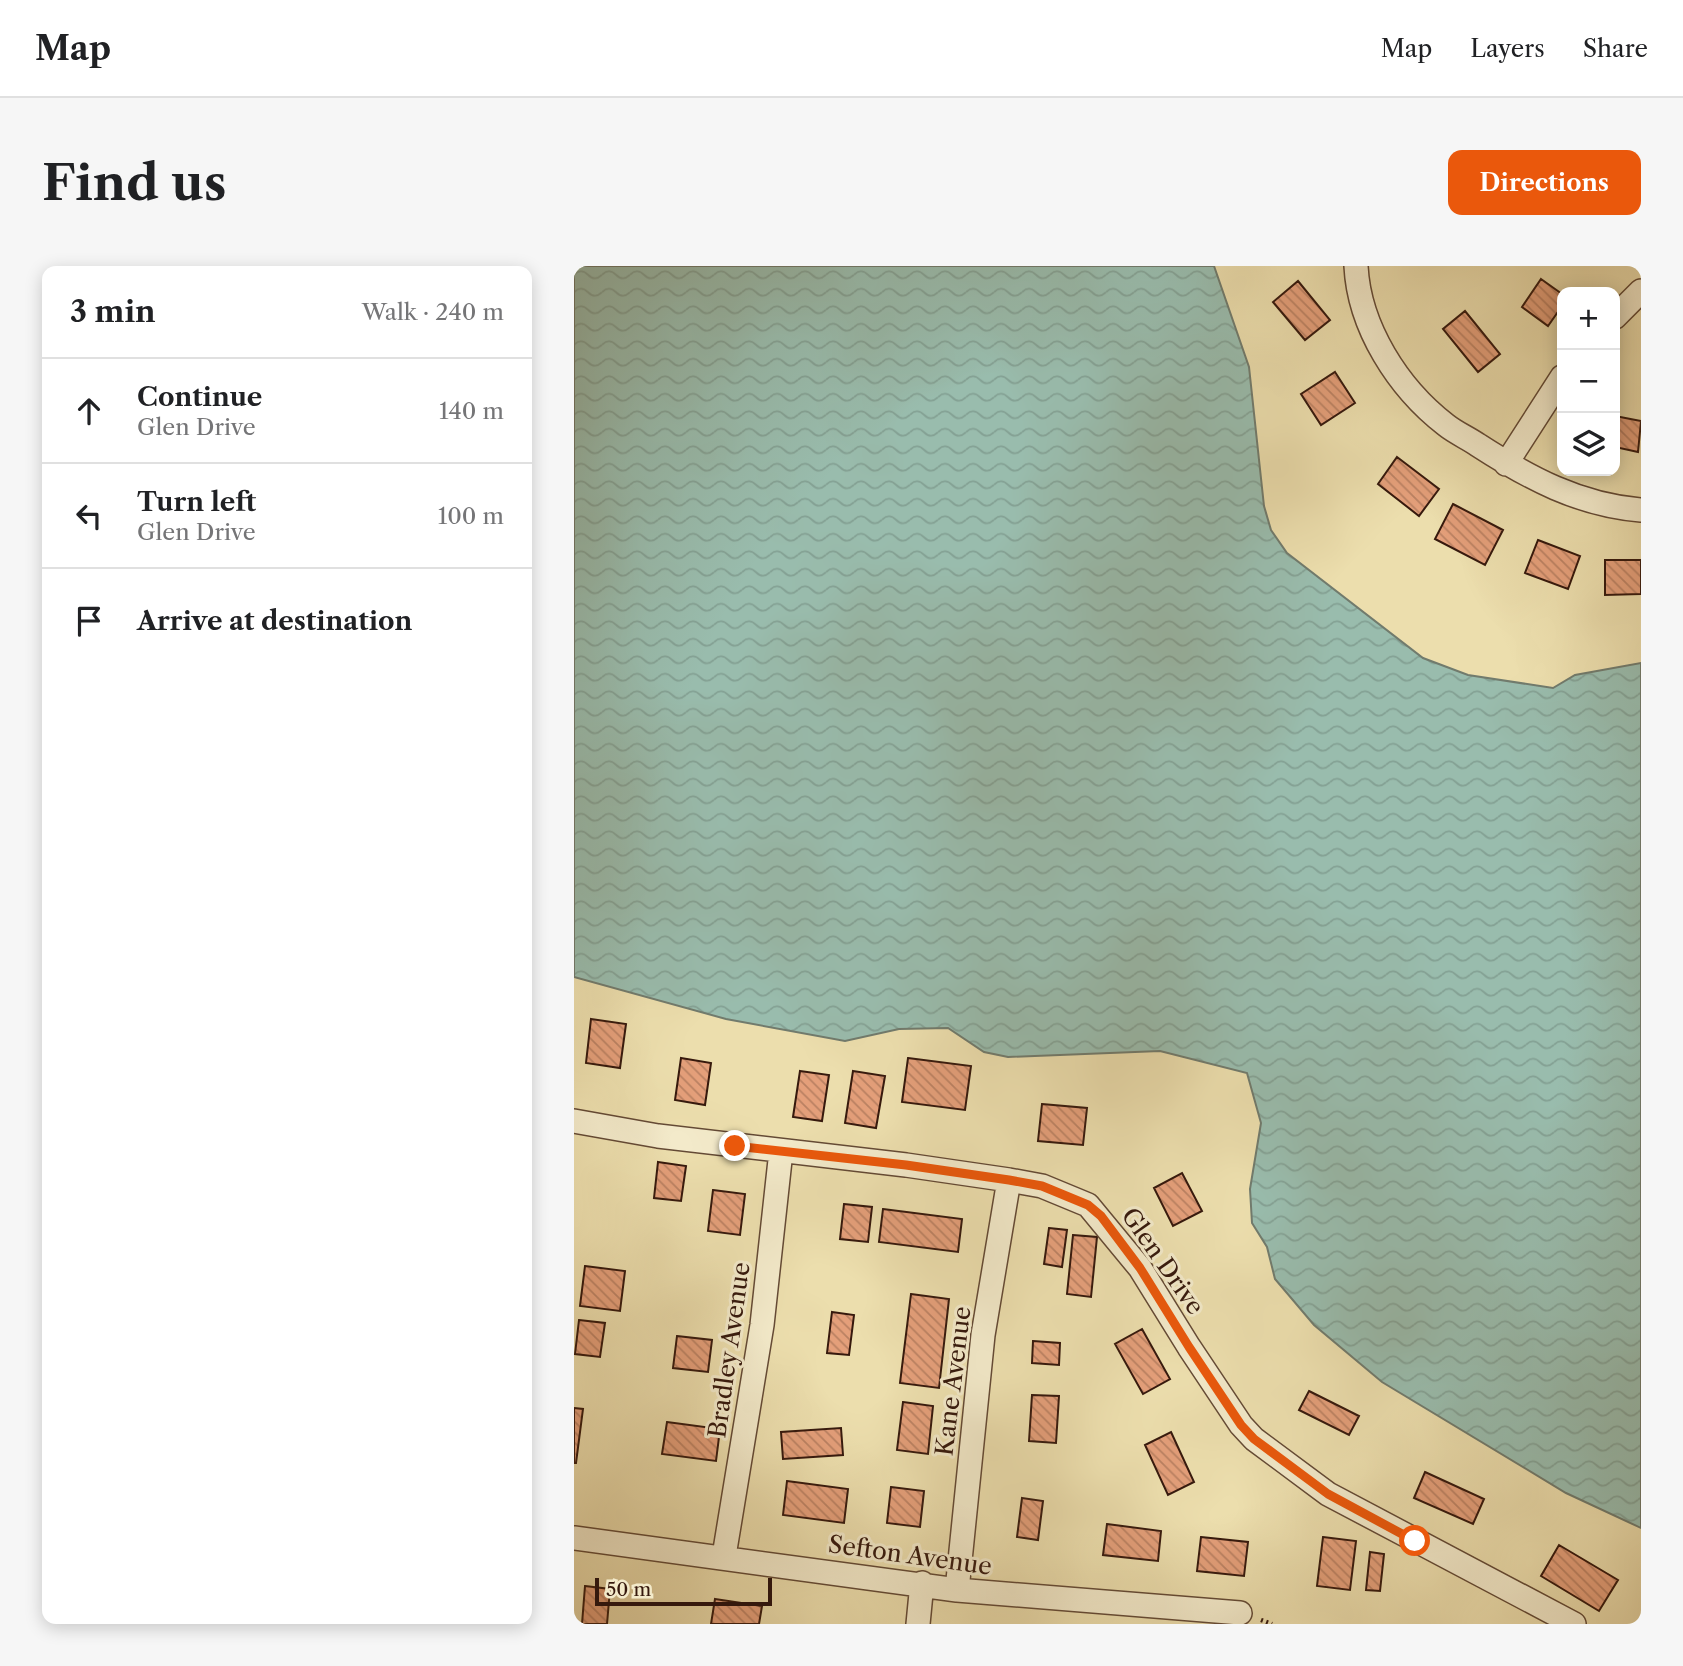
<!DOCTYPE html>
<meta charset="utf-8">
<style>
:root{--surface:#fff;--page:#f6f6f6;--text:#202124;--muted:#757577;--line:#e0e0e0;--accent:#ea580c}
body{margin:0;font-family:"Libre Caslon Text",serif;background:var(--page);color:var(--text)}
.controls{position:absolute;right:21px;top:21px;display:grid;overflow:hidden;border-radius:14px;box-shadow:0 4px 18px #0003}
.controls button{width:63px;height:63px;display:grid;place-items:center;padding:0;border:0;border-bottom:2px solid var(--line);background:var(--surface);color:var(--text);font:35px sans-serif}
.scale{position:absolute;left:21px;bottom:18px;width:177px;box-sizing:border-box;padding-left:7px;border:4px solid #36190d;border-top:0;font-size:19px;line-height:24px;white-space:nowrap;color:#36190d;-webkit-text-stroke:5px #f3eaca;paint-order:stroke}
.stop{position:absolute;width:21px;height:21px;margin:-16px;border:5px solid #ea580c;border-radius:50%;background:#fff}
.stop.end{background:#ea580c;border-color:#fff;box-shadow:0 2px 7px #0008}
.list{margin:0;padding:0;list-style:none}
h2{display:flex;justify-content:space-between;align-items:center;height:91px;margin:0;padding:0 28px;font-size:30px}
h2 small{font-size:23px;font-weight:400;color:var(--muted)}
.list li{display:grid;grid-template-columns:46px 1fr auto;gap:21px;align-items:center;box-sizing:border-box;height:105px;padding:0 28px;border-top:2px solid var(--line)}
.list b{display:block;font-size:26px;white-space:nowrap}
.list p{margin:0;font-size:23px;white-space:nowrap;color:var(--muted)}
.list em{font-size:23px;font-style:normal;color:var(--muted)}
.icon{flex:none;width:38px;height:38px;fill:none;stroke:currentColor;stroke-width:2;stroke-linecap:round;stroke-linejoin:round}
.map{position:relative;flex:none;width:1067px;height:1358px;overflow:hidden;border-radius:14px}
header{display:flex;align-items:center;gap:42px;box-sizing:border-box;height:98px;padding:0 35px;background:var(--surface);border-bottom:2px solid var(--line)}
header strong{font-size:33px}
nav{display:flex;gap:38px;margin-inline-start:auto;font-size:24px}
.intro{display:flex;align-items:center;justify-content:space-between;box-sizing:border-box;height:168px;padding:0 42px}
h1{margin:0;font-size:49px}
.button{padding:18px 32px;border-radius:14px;background:var(--accent);color:#fff;font-size:24px;font-weight:700}
main{display:flex;gap:42px;padding:0 42px}
aside{flex:1;background:var(--surface);border-radius:14px;box-shadow:0 4px 18px #0003}
.map>svg:first-child{display:block}
.water{fill:url(#water-waves);stroke:#717b6d;stroke-width:2}
.building{fill:url(#building-back-hatch);stroke:#36190d;stroke-width:2}
.lines{fill:none;stroke-linecap:round;stroke-linejoin:round}
.minor-casing{stroke:#644a35;stroke-width:26}
.path{stroke:#36190d;stroke-width:4.5;stroke-dasharray:2 3.5;stroke-linecap:butt}
.minor{stroke:#f3eaca;stroke-width:23}
.route{stroke:#ea580c;stroke-width:9}
.labels{text-anchor:middle;dominant-baseline:central;stroke-width:6;stroke-linejoin:round;paint-order:stroke}
.street-label{font-size:24px;fill:#36190d;stroke:#f3eaca}
</style>
<header>
<strong>Map</strong>
<nav><a>Map</a><a>Layers</a><a>Share</a></nav>
</header>
<div class="intro"><h1>Find us</h1><a class="button">Directions</a></div>
<main>
<aside>
<h2>3 min<small>Walk · 240 m</small></h2>
<ul class="list">
<li><svg class="icon" aria-label="ahead" viewBox="0 0 24 24"><path d="M12 20V5M6 11l6-6 6 6"/></svg><div><b>Continue</b><p>Glen Drive</p></div><em>140 m</em></li>
<li><svg class="icon" aria-label="left" viewBox="0 0 24 24"><path d="M17 20v-9H6M10 6l-5 5 5 5"/></svg><div><b>Turn left</b><p>Glen Drive</p></div><em>100 m</em></li>
<li><svg class="icon" aria-label="arrive" viewBox="0 0 24 24"><path d="M6 21V4h12l-3 4 3 4H6"/></svg><div><b>Arrive at destination</b></div></li>
</ul>
</aside>
<div class="map">
<svg width="1067" height="1358" viewBox="0 0 1067 1358">
<defs>
<pattern id="water-waves" width="16" height="10" patternUnits="userSpaceOnUse" patternTransform="scale(1.75)"><rect width="16" height="10" fill="#99bcad"/><path d="M0 5q4-4 8 0t8 0" fill="none" stroke="#84a194"/></pattern>
<pattern id="building-back-hatch" width="6" height="6" patternUnits="userSpaceOnUse" patternTransform="scale(1.75)"><rect width="6" height="6" fill="#e49f7a"/><path d="M-1 5l2 2M0 0l6 6M5-1l2 2" fill="none" stroke="#ba8162"/></pattern>
</defs>
<rect width="100%" height="100%" fill="#ecdead"/>
<filter id="stains"><feTurbulence type="fractalNoise" baseFrequency=".00286" numOctaves="4"/><feColorMatrix values="0 0 0 0 .2 0 0 0 0 .09 0 0 0 0 .02 0 0 0 .5 -.17"/></filter>
<radialGradient id="worn" r=".72"><stop offset=".6" stop-color="#630" stop-opacity="0"/><stop offset="1" stop-color="#630" stop-opacity=".3"/></radialGradient>
<path class="water" d="M0,0h640l35,101 15,139 7,24 16,23 136,105 45,17 85,13 22,-13 66,-12v865l-75,-35 -184,-111 -68,-57 -39,-46 -8,-32 -15,-24 -2,-34 11,-66 -14,-50 -87,-22 -152,6 -24,-5 -36,-24 -49,1 -54,12 -119,-22 -152,-42z"/>
<path class="building" d="M967,13l21,15v12l-14,20 -26,-19z
M724,15l32,39 -25,20 -32,-38z
M891,45l35,43 -22,18 -35,-43z
M761,106l20,31 -34,22 -20,-31z
M1041,150l26,5 -3,31 -23,-5z
M823,191l42,32 -20,27 -41,-32z
M879,238l50,26 -18,35 -50,-26z
M964,274l42,16 -12,33 -43,-16z
M1031,294h36v34l-36,1z
M17,753l35,5 -6,44 -34,-5z
M107,792l30,5 -6,42 -30,-5z
M334,792l63,8 -6,44 -63,-8z
M226,805l29,4 -7,46 -29,-4z
M279,805l32,5 -9,52 -31,-5z
M468,838l45,4 -4,37 -45,-4z
M84,896l28,4 -5,35 -27,-3z
M608,907l20,38 -29,15 -19,-38z
M139,924l32,4 -5,41 -32,-4z
M270,938l28,3 -4,35 -28,-3z
M309,943l79,10 -4,33 -79,-10z
M475,962l18,2 -5,37 -18,-3z
M499,969l24,2 -6,60 -24,-3z
M11,1000l40,5 -5,40 -40,-5z
M337,1028l38,5 -10,89 -39,-5z
M258,1046l22,3 -5,40 -22,-2z
M5,1054l26,3 -5,34 -25,-3z
M568,1063l28,50 -27,15 -28,-50z
M103,1070l35,4 -4,32 -35,-4z
M459,1075l27,2 -1,22 -27,-2z
M735,1125l50,25 -10,19 -50,-25z
M458,1129l27,1 -3,47 -27,-2z
M329,1136l30,4 -5,48 -31,-4z
M0,1142l9,1 -7,54h-2z
M93,1156l53,7 -4,32 -54,-7z
M267,1162l2,27 -60,4 -2,-27z
M597,1166l23,50 -26,13 -23,-50z
M851,1206l59,27 -11,25 -59,-26z
M213,1215l61,8 -4,34 -61,-8z
M317,1221l33,4 -4,36 -33,-4z
M448,1232l21,3 -5,39 -21,-3z
M533,1258l54,7 -3,30 -55,-6z
M627,1271l47,5 -4,34 -47,-5z
M749,1271l33,4 -6,49 -33,-4z
M985,1279l59,35 -19,31 -58,-35z
M796,1286l14,2 -4,37 -14,-1z
M11,1320l25,3 -3,35h-25z
M141,1333l47,7 -3,18h-48z"/>
<g class="lines">
<g class="minor-casing">
<path id="minor" d="M782,0c3,61 42,122 90,159 10,8 22,13 32,20 51,33 101,60 163,65
M1041,51l26,-26
M932,198l56,-87
M0,855l84,15 248,29 103,15 33,6 46,19 52,63 49,79 52,78 13,14 74,55 246,130
M0,1272l383,52 283,23
M150,1290l38,-231 19,-174
M383,1324l26,-255 26,-155
M344,1358l4,-41"/>
</g>
<path class="path" d="M687,1354l11,4"/>
<use href="#minor" class="minor"/>
</g>
<g class="lines">
<path class="route" d="M161,880l171,19 103,15 33,6 46,19 13,11 39,52 49,79 52,78 13,14 74,55 87,47"/>
</g>
<g class="labels">
<g class="street-label">
<text transform="translate(589 995) rotate(55)">Glen Drive</text>
<text transform="translate(155 1084) rotate(-82)">Bradley Avenue</text>
<text transform="translate(379 1115) rotate(-83)">Kane Avenue</text>
<text transform="translate(336 1289) rotate(8)">Sefton Avenue</text>
</g>
</g>
<rect width="100%" height="100%" filter="url(#stains)"/>
<rect width="100%" height="100%" fill="url(#worn)"/>
</svg>
<div class="controls">
<button>+</button>
<button>−</button>
<button><svg class="icon" aria-label="layers" viewBox="0 0 24 24"><path d="M12 4l9 5-9 5-9-5zM3 14l9 5 9-5"/></svg></button>
</div>
<div class="scale">50 m</div>
<div class="stop" style="left:841px;top:1275px"></div>
<div class="stop end" style="left:161px;top:880px"></div>
</div>
</main>
